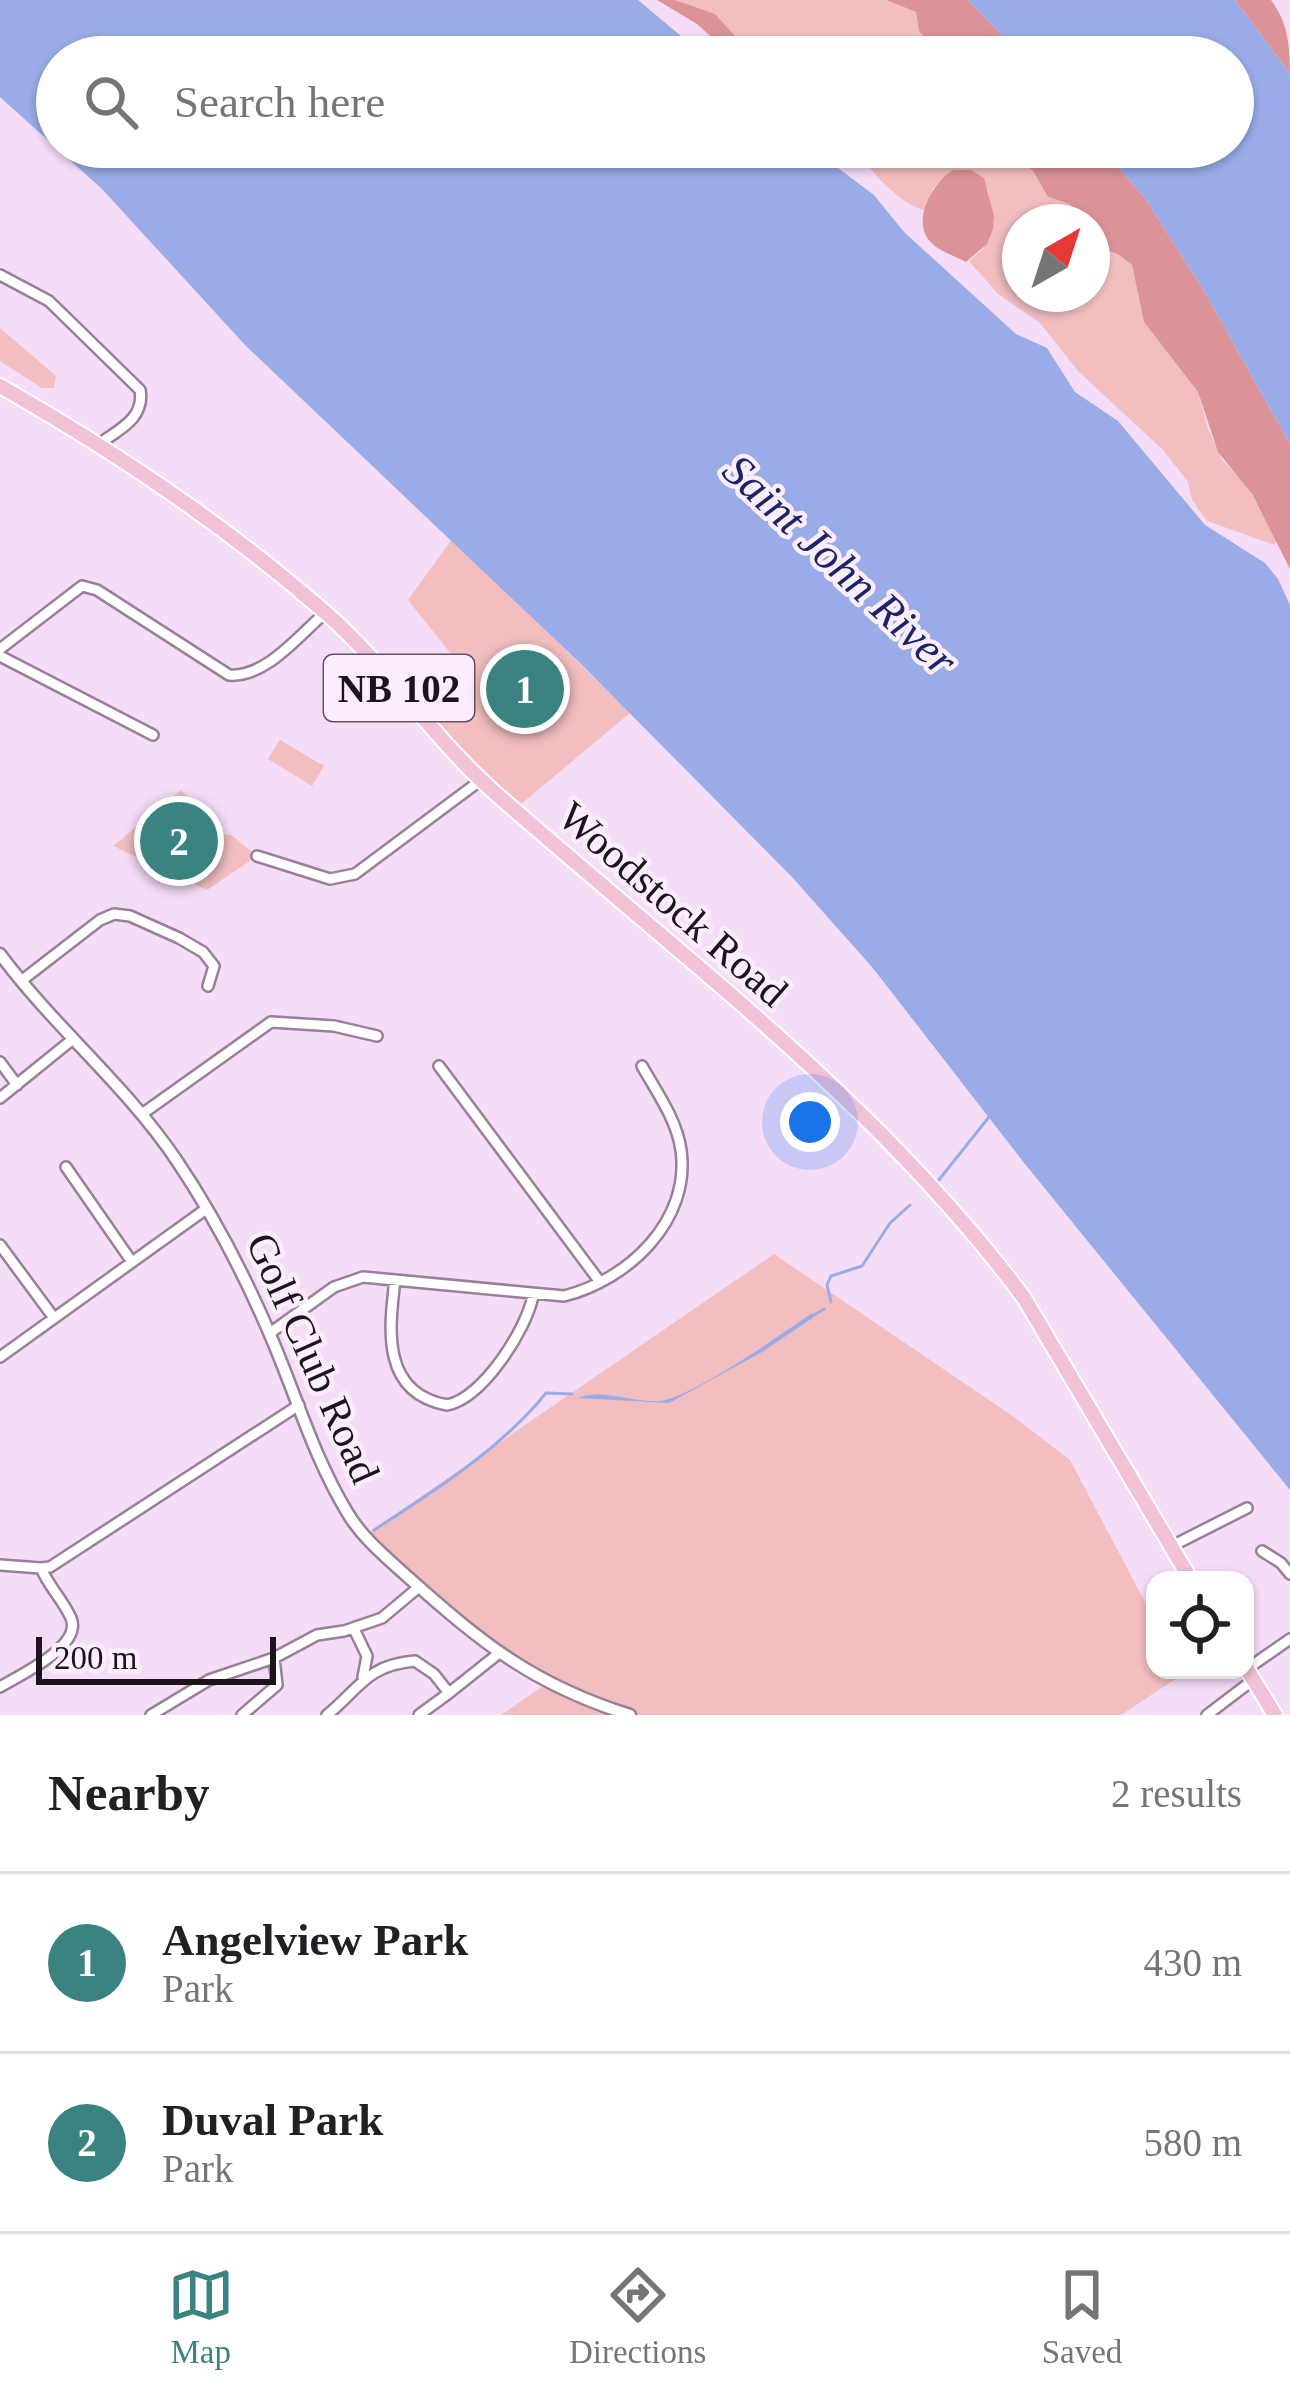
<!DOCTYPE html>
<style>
:root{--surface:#fff;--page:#f2f2f2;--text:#202124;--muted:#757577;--line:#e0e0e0;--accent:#3b8381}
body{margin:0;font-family:"Times New Roman",serif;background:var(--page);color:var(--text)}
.controls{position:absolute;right:36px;bottom:36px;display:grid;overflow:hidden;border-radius:24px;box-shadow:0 3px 9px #0004}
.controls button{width:108px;height:108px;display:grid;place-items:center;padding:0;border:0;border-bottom:3px solid var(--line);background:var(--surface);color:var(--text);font:60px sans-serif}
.compass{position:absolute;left:1002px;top:204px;width:108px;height:108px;border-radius:50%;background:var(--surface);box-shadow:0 3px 9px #0004;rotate:39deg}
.scale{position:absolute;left:36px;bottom:30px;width:240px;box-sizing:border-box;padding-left:12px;border:6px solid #1c131d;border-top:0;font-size:33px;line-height:42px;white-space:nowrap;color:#1c131d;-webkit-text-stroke:9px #fcedfd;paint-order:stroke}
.you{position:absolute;left:810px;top:1122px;width:42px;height:42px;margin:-30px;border:9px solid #fff;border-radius:50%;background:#1a73e8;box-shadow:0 0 0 18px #1a73e833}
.badge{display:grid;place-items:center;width:78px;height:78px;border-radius:50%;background:var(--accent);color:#fff;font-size:39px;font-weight:700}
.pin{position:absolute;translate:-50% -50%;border:6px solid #fff;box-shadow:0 3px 12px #0006}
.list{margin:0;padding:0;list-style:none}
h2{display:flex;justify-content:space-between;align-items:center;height:156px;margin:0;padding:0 48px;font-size:51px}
h2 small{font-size:39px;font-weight:400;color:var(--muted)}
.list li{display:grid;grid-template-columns:78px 1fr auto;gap:36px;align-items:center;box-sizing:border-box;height:180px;padding:0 48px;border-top:3px solid var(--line)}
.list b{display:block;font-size:45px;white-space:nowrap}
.list p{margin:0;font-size:39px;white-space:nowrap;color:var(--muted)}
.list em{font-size:39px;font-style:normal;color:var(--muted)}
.icon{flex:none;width:66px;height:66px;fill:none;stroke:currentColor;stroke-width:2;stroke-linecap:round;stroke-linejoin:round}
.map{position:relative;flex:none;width:1290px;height:1715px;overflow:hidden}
.search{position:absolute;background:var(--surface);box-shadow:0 3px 9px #0004;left:36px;right:36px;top:36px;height:132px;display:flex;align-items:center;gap:30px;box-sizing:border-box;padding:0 42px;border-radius:66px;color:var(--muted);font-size:45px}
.sheet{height:516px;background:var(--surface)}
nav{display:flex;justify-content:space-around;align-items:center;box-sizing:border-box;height:168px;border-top:3px solid var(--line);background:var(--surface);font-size:33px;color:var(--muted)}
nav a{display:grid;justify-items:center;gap:6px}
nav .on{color:var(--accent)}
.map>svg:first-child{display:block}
.green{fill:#f3bec0}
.forest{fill:#dc9397}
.water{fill:#99ace8}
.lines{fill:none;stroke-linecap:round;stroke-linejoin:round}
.stream{stroke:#99ace8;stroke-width:3}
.minor-casing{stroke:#98809a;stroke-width:14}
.tertiary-casing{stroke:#98809a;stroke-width:15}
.primary-casing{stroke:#fff;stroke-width:18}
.minor{stroke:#fff;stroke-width:9}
.tertiary{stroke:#fff;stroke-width:10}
.primary{stroke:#f0c1d7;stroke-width:14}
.labels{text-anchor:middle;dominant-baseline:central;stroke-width:9;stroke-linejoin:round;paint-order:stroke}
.shield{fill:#fcedfd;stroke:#5f5460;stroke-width:3}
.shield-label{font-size:39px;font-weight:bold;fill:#1c131d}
.street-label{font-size:42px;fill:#1c131d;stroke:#fcedfd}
.water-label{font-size:45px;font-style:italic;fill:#1a2468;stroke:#fcedfd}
</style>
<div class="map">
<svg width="1290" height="1715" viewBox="0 0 1290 1715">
<rect width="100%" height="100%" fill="#f5dcf7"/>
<path class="green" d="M675,0h211l30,12c1,22 12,31 27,45h-189l-39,-42z
M877,147h127l29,24 15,26 22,7 9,18h-59v72h72v-50l27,11 13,10 12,57 54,70 10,37 15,32 22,22 31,56 -1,6 -68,-24 -15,-21 -4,-18 -24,-31 -86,-80 -38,-48 -42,-29 -29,-33 14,-12 10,-20 -5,-40 -35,-19 -20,18 -8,22c-20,-3 -47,-31 -60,-48z
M0,328l56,48 -2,12h-12l-42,-27z
M452,539l178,174 -116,97 -89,-92 35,-53 -52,-65z
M280,740l44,26 -12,20 -44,-27z
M181,790l42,44 8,1 26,21 -50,34 -94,-44z
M774,1254l240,163 56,43 85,161v49h26l2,4 -62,41h-620l45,-31 -22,-12 -159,-137z"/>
<path class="forest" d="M657,0h18l40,14 39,43h-21l-36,-33z
M886,0h82l55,57h-80l-24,-26 -3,-19z
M1235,0h36c17,22 19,47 19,74z
M1004,147h98l44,53 57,89 87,155v125l-38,-75 -34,-42 -20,-60 -54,-70 -12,-57 -13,-10 -27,-11v-22h-13l-9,-18 -22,-7 -15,-26z
M953,170h18l13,8 10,38 -1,13 -6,15 -21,18c-13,-7 -32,-12 -40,-26 -11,-22 8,-54 27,-66z"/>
<path class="water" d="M0,0h638l68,57h-649v90h753l64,48 30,37 112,102 31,14 28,44 43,29 87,104 60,38 13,16 12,26v885l-265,-326 -153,-197 -80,-90 -209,-211 -337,-320 -144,-157 -102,-92z
M968,0h267l55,74v370l-87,-155 -57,-89 -44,-53h131v-90h-210z
M812,1313l2,4 -52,35 -93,51 -91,-5c24,-10 54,5 81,3 32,-3 123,-67 153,-88z"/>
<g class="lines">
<path class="stream" d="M938,1181l51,-64
M831,1302l-4,-17 4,-9 31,-10 28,-43 20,-18
M814,1315l10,-6
M374,1530c59,-38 128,-82 172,-137l26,1"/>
<g class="minor-casing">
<path id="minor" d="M0,275l49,26 91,89c5,28 -20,39 -41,54
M0,649l82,-63 15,4 132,85c37,3 70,-40 96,-62
M0,656l153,79
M257,856l73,23 25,-5 126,-94
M21,981l79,-61 14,-6 16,2 49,22 24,14 11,14 -6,20
M0,1062l17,23
M439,1066l161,216
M0,1098l73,-59
M142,1114l129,-92 63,4 43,10
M66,1167l66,95
M0,1245l54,73
M395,1280c-6,49 -14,113 52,125 36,-7 79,-75 86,-109
M270,1333l64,-46 29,-10 201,19c64,-16 127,-75 117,-146 -4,-30 -25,-59 -39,-84
M0,1357l206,-148
M1170,1547l77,-39
M1262,1551l19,12 9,11
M0,1565l41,3c8,19 22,32 30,50 12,28 -51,57 -71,69
M41,1568l9,-1 249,-162
M354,1629l13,27 -4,21
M1247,1669l43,-30
M449,1693l49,-39
M151,1715l58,-35 65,-22 43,-23 27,-4 38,-13 37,-31
M242,1715l35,-30 -3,-27
M327,1715c33,-27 40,-50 88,-54l19,13 15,19 -30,22
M1207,1715l46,-35"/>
</g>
<g class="tertiary-casing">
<path id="tertiary" d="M0,954c54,73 126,131 177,207 37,55 68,115 94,176 25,58 43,121 76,175 15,26 40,46 62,66 74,66 125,107 221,137"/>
</g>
<g class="primary-casing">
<path id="primary" d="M0,386c114,65 228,141 327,228 61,54 106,124 167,178 182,161 384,309 530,506l167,282
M1245,1666l30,49"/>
</g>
<use href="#minor" class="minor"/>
<use href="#tertiary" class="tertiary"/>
<use href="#primary" class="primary"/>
</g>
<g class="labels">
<rect class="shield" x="324" y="655" width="150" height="66" rx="9"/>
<g class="shield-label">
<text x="399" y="688">NB 102</text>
</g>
<g class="street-label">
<text transform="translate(673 904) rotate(41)">Woodstock Road</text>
<text transform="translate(313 1358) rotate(66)">Golf Club Road</text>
</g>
<g class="water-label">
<text transform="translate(840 565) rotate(43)">Saint John River</text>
</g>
</g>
</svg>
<div class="controls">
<button><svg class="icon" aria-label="locate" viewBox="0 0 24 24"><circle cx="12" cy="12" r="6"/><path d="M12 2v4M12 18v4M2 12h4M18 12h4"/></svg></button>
</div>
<svg class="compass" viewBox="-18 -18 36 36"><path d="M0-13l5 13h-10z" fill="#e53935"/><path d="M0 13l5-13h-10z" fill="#757577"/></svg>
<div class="scale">200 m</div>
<div class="you"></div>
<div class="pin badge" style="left:525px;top:689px">1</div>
<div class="pin badge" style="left:179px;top:841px">2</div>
<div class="search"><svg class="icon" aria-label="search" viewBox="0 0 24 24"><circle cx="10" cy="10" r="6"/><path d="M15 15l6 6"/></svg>Search here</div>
</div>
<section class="sheet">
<h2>Nearby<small>2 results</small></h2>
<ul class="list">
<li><span class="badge">1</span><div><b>Angelview Park</b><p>Park</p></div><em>430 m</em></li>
<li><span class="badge">2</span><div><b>Duval Park</b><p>Park</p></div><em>580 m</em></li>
</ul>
</section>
<nav>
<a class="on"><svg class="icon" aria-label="map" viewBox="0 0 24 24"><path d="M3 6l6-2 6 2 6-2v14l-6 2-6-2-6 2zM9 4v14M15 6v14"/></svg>Map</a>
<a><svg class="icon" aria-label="directions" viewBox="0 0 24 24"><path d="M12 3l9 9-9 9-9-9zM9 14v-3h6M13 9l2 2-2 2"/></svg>Directions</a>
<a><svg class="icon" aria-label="saved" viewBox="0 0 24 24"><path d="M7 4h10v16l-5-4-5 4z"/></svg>Saved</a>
</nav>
